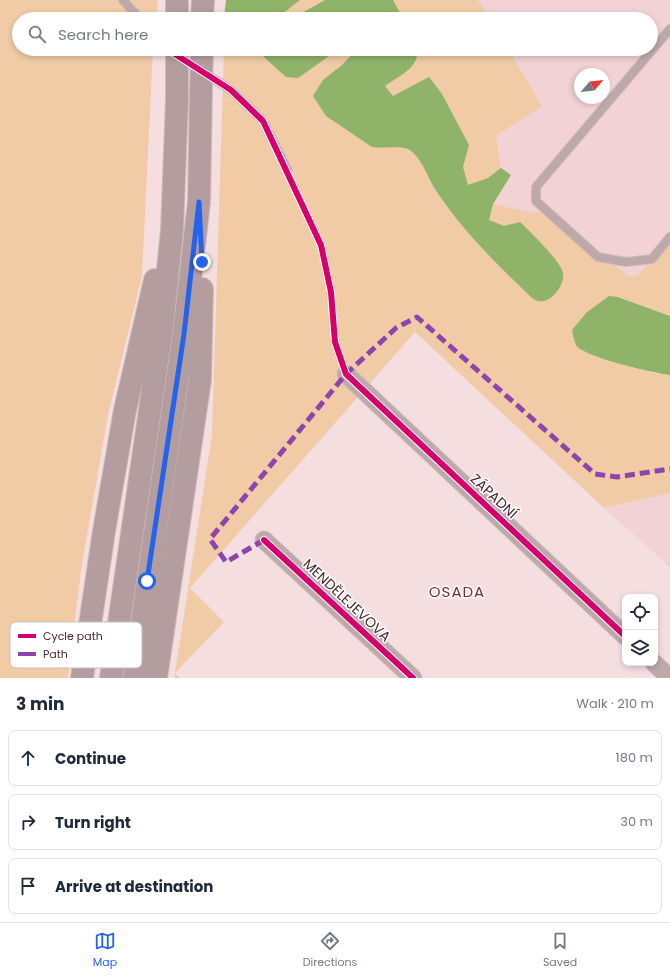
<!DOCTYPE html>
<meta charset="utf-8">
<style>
:root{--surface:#fff;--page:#f6f6f7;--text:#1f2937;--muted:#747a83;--line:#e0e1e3;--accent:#2563eb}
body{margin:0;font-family:Poppins,sans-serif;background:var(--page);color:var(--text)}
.controls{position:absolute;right:12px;bottom:12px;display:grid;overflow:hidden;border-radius:8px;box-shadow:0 2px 6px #0003}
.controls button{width:36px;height:36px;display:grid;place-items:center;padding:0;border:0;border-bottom:1px solid var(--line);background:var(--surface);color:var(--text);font:20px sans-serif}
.compass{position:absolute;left:574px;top:68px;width:36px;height:36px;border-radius:50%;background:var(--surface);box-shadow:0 2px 6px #0003;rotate:62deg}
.stop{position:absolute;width:12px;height:12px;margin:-9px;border:3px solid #2563eb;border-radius:50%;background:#fff}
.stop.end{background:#2563eb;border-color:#fff;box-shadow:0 1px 4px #0008}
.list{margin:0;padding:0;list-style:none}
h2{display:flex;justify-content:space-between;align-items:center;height:52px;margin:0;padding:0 16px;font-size:17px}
h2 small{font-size:13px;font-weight:400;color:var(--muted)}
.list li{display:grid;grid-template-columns:26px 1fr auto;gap:12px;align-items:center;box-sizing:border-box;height:56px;margin:0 8px 8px;padding:0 8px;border:1px solid var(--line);border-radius:8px}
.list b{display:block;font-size:15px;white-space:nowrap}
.list em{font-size:13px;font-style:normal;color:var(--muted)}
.icon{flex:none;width:22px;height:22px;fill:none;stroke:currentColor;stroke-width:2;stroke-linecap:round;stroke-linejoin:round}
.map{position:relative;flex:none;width:670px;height:678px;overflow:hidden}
.search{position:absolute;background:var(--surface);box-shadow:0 2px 6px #0003;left:12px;right:12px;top:12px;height:44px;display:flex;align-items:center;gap:10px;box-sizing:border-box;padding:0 14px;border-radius:22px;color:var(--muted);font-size:15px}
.sheet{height:244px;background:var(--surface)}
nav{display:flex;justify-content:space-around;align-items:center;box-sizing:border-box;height:56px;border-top:1px solid var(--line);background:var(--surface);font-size:11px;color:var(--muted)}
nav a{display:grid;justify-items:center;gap:2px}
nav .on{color:var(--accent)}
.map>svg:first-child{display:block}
.built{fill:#f3d2d5;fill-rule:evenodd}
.green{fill:#f0cba6}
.water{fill:#8fb368}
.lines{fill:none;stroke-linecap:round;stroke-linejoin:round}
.service-casing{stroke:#d0bbbd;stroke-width:10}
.minor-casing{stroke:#d0bbbd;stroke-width:19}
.secondary-casing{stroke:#d0bbbd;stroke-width:24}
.service{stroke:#bda9aa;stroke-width:8}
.minor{stroke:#bda9aa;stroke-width:17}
.secondary{stroke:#b49d9f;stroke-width:22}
.secondary-bridge-casing{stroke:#d0bbbd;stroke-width:24;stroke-linecap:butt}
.secondary-bridge{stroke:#b49d9f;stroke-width:22}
.quiet{stroke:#8e44ad;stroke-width:5;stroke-dasharray:10 5;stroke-linecap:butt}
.cycleway-casing{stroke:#fff;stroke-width:8}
.cycleway{stroke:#d6006c;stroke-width:6}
.route{stroke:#2563eb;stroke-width:5}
.labels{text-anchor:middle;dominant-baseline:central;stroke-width:3;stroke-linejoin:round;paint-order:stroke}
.street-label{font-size:14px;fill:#49262a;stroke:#fff}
.neighbourhood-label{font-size:15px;letter-spacing:1px;fill:#792f39;stroke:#fff}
.key{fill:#fff;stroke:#c8bebf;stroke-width:1}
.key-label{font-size:11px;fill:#49262a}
</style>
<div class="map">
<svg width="670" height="678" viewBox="0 0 670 678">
<rect width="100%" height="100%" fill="#f4dee0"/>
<path class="built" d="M478,0h192v238l-33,38h-8l-95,-63 -41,-9 8,-36 -5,-32 46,-30 -34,-57h143v-30h-161zM580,74h24v24h-24z
M670,493v74l-66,-59z"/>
<path class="green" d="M0,0h158l-2,19h-137v30h134l-11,227 -34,139 -27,155 -13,108h-68z
M226,0h252l12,19h-266z
M224,49h284l34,57 -46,30 5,32 10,7 -18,29 41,9 12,-3 83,66h8l33,-38v78l-51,-19 -33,55 67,21 17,2v118l-66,15 -189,-176 -225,256 34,34 -49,51 5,5h-5v-5l37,-238z"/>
<path class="water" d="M226,0h74l-18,14 5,5h-63z
M325,0h68l10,19h-112z
M255,49h84l-41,29 -12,-1z
M357,49h60c3,19 -19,27 -32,37l8,10 36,-19 13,17 27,51 -6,22 5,18 20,-7 13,-10 10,7 -18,29 -4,16 15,6 16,-4c10,10 40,38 43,51 2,12 -12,31 -25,28 -5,-1 -9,-6 -12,-9 -32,-30 -65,-64 -89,-100 -9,-13 -15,-35 -29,-43 -6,-4 -26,0 -36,-2l-46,-31 -13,-20 10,-16 19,-15z
M609,296l9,1 52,19v59c-16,-2 -87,-18 -94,-30 -2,-4 -3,-11 -4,-15l15,-18z"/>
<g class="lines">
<g class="service-casing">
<path id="service" d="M123,0l17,19
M670,29l-134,158v14l62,56 28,5 26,-3 18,-22
M179,57l52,33 32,31 25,50"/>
</g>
<g class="minor-casing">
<path id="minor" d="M346,374l279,262
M264,540l149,138
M654,663l16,15"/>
</g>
<g class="secondary-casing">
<path id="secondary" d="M177,19v-19
M202,19l1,-19
M82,678l22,-147 21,-121 30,-130
M111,678l51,-351 10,-97 5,-131
M134,678l50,-345 15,-131 2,-112
M156,678l44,-298 2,-91"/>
</g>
<use href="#service" class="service"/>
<use href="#minor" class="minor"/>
<use href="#secondary" class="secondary"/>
<g class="secondary-bridge-casing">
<path id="secondary-bridge" d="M201,90l1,-41
M177,99v-50"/>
</g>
<use href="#secondary-bridge" class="secondary-bridge"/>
<path class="quiet" d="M264,540l-38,22 -16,-23 136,-165 50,-46 21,-11 178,157 22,3 53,-8"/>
<g class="cycleway-casing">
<path id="cycleway" d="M167,49l64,41 32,31 58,124 10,47 4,50 11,32 279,262
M264,540l149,138"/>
</g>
<use href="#cycleway" class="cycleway"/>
</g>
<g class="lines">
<path class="route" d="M147,581l37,-247 15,-132 3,60"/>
</g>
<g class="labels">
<g class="street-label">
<text transform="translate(494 496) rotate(43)">ZÁPADNÍ</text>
<text transform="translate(347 600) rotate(43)">MENDĚLEJEVOVA</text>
</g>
<g class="neighbourhood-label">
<text x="457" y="591">OSADA</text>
</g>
</g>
<rect x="10" y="622" width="132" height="46" rx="6" class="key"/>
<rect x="18" y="634" width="18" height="4" fill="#d6006c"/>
<rect x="18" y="652" width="18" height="4" fill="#8e44ad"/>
<g class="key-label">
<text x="43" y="640">Cycle path</text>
<text x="43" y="658">Path</text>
</g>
</svg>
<div class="controls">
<button><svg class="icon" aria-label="locate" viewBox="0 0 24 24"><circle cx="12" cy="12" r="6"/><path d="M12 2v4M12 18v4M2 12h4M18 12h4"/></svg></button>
<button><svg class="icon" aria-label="layers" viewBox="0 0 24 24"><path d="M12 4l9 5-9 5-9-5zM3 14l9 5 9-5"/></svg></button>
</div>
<svg class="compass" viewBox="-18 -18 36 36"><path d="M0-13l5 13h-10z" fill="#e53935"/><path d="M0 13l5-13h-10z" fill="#747a83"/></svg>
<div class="stop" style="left:147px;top:581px"></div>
<div class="stop end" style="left:202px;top:262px"></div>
<div class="search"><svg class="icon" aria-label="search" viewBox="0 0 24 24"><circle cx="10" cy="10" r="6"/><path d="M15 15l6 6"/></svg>Search here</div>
</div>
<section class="sheet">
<h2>3 min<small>Walk · 210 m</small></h2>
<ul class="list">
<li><svg class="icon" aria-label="ahead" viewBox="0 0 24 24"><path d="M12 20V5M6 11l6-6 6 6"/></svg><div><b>Continue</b></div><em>180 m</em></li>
<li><svg class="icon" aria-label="right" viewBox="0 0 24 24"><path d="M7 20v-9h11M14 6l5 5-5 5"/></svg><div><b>Turn right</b></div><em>30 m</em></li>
<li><svg class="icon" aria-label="arrive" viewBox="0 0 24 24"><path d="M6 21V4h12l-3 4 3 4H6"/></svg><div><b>Arrive at destination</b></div></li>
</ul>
</section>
<nav>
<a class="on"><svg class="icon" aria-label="map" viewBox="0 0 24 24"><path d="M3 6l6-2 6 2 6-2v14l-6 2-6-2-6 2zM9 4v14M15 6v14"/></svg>Map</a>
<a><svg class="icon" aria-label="directions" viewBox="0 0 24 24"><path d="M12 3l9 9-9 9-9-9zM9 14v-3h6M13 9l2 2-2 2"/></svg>Directions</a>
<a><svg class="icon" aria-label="saved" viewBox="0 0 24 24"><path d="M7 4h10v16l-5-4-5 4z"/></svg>Saved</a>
</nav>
